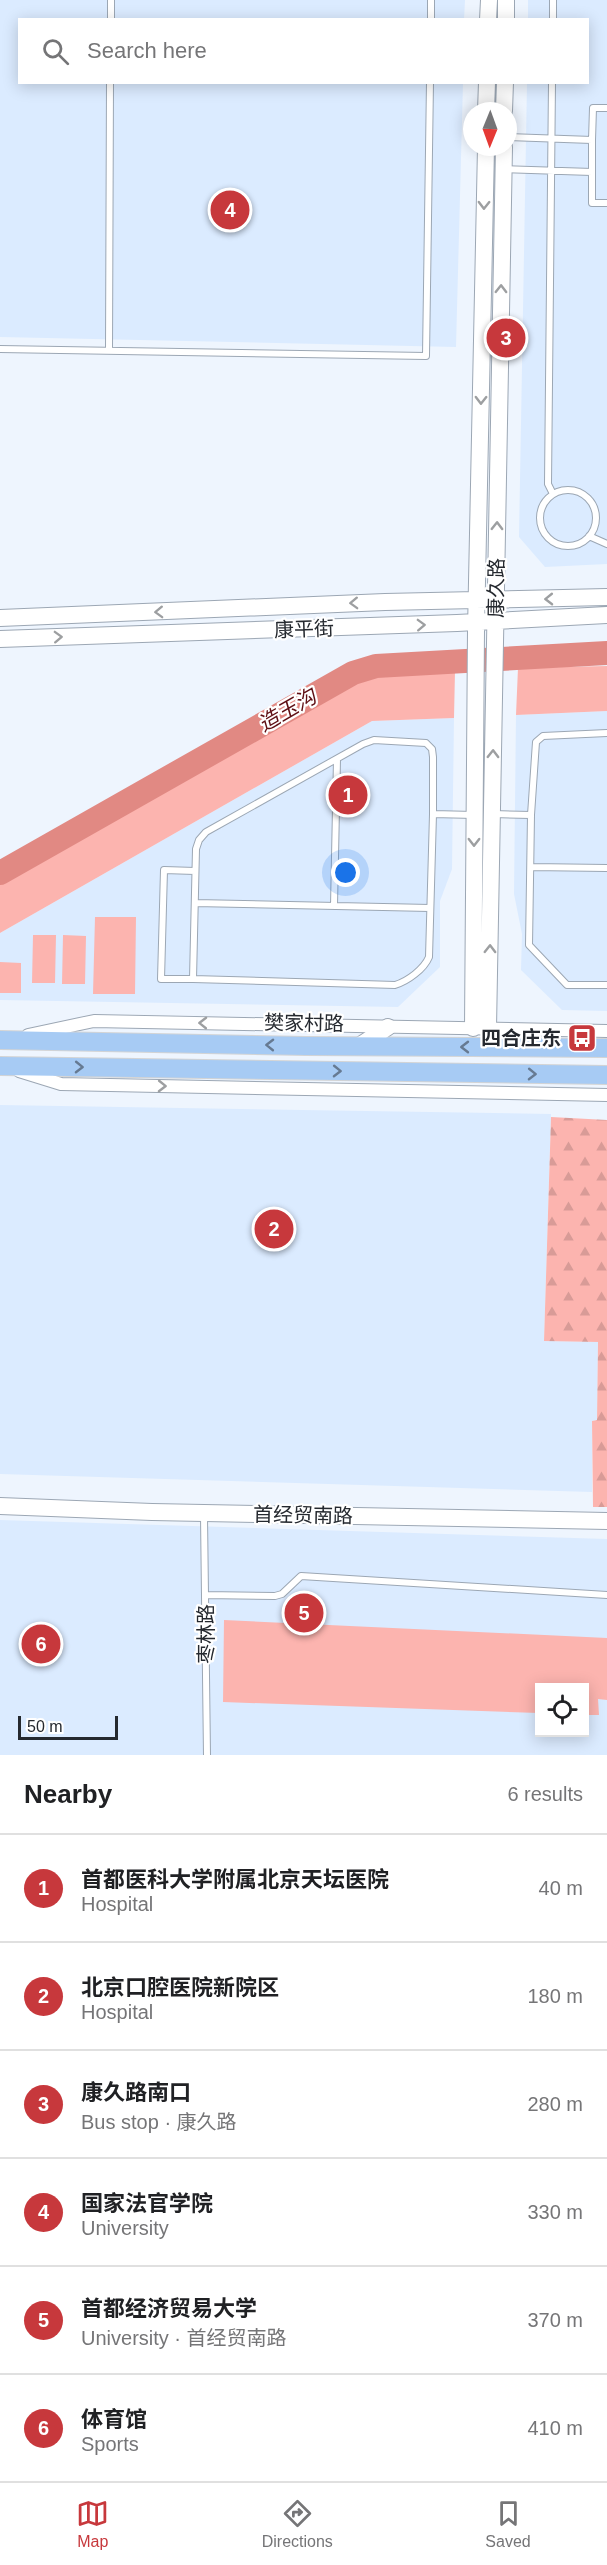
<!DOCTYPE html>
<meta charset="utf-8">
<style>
:root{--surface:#fff;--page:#f6f6f6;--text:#202124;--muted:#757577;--line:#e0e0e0;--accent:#c7383c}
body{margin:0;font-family:Arial,"Noto Sans SC",sans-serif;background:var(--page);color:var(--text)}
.controls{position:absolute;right:18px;bottom:18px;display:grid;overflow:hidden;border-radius:0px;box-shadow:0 3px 15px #0003}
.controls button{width:54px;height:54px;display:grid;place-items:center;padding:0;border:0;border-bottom:2px solid var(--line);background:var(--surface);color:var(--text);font:30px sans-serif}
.compass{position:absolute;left:463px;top:102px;width:54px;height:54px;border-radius:50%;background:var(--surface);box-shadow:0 3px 15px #0003;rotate:181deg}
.scale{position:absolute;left:18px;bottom:15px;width:100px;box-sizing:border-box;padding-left:6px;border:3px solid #25292f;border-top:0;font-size:16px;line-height:21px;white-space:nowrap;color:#25292f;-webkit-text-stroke:4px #fff;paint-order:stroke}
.you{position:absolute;left:346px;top:873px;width:21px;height:21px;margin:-15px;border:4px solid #fff;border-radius:50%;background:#1a73e8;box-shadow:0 0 0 9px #1a73e833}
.badge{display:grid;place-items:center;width:39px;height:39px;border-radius:50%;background:var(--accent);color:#fff;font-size:20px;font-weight:700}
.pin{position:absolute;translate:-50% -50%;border:3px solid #fff;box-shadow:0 2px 6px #0006}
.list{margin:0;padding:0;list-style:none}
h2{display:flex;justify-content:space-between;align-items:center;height:78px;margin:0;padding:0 24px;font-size:26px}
h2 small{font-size:20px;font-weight:400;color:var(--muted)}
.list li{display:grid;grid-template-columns:39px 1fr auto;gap:18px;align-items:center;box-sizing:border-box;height:108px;padding:0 24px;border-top:2px solid var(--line)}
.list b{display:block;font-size:22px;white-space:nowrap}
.list p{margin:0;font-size:20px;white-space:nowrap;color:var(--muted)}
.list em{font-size:20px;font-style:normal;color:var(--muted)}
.icon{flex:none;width:33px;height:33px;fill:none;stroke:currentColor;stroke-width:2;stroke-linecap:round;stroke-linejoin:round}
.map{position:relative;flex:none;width:607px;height:1755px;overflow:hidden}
.search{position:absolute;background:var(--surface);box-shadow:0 3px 15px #0003;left:18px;right:18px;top:18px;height:66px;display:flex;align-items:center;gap:15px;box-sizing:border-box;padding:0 21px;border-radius:0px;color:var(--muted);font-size:22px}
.sheet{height:726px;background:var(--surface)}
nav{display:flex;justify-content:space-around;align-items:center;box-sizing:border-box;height:84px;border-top:2px solid var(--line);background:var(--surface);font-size:16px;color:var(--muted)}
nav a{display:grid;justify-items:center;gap:3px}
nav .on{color:var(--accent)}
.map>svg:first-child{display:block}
.built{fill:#dbebff;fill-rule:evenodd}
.forest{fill:url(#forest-firs)}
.green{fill:#fcb4af}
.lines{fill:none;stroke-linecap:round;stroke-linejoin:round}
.river{stroke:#e18983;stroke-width:24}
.lane-casing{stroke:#9ca7b4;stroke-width:8}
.street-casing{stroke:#9ca7b4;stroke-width:14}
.secondary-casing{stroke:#9ca7b4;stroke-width:18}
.primary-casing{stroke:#d3d4d5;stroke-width:20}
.lane{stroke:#fff;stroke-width:6}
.street{stroke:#fff;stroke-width:12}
.secondary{stroke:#fff;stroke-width:16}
.primary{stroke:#a7cbf4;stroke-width:18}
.oneway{stroke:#9d9fa1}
.oneway2{stroke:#667a92}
.labels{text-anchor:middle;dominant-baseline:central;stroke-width:4.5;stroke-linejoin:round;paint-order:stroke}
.street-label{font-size:20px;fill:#25292f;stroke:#fff}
.poi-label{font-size:20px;font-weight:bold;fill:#25292f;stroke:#fff;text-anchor:end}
.water-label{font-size:21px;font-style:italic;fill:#5e0e13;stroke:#fff}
</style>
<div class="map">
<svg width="607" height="1755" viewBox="0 0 607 1755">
<defs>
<pattern id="forest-firs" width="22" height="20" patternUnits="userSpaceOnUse" patternTransform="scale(1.5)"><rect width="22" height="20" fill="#fcb4af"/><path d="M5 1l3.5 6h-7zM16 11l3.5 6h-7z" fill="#d89b97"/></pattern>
</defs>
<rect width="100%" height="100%" fill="#eef5fe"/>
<path class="built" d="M0,0h465l-1,20h-444v62l443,1 -7,264 -456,-10z
M528,0h79v564l-62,3 -26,-30 8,-454 61,-1v-62l-60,-1z
M607,711v300l-45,-1 -41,-40 1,-36 -8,-40 2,-179z
M454,718l-2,151 -12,32v66l-42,40 -398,-7v-67l372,-212z
M0,1105l551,9 -7,227 54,1 -1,78 -5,1v71l-592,-18z
M0,1520l607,19v216h-607zM540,1688h44v44h-44z"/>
<path class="forest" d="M551,1117l56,3v387h-14l-1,-86 5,-1 1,-78 -54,-1z"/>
<path class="green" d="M607,666v45l-91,4 2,-47z
M455,671l-1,47 -82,3 -372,212v-49l356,-204 19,-5z
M95,917h41l-1,77h-42z
M33,935h23l-1,48h-23z
M63,935l23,1 -1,48h-23z
M0,962l21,1v30h-21z
M224,1620l383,18v62l-9,-1 1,16h-14l-1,-27h-44l-1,25 -316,-11z"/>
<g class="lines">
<path class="river" d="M0,873l353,-200 23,-7 231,-13"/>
<g class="lane-casing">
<path id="lane" d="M111,20v-20
M431,20v-20
M553,20v-20
M552,82l-4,402 5,10
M592,140l1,-32h14
M504,169l88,3v-32l-84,-3
M592,172v31h15
M0,349l426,7 4,-274
M109,350l1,-268
M540 518a28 28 0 1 1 56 0a28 28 0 1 1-56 0Z
M589,536l18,8
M607,733l-64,3 -7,6 -5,73 -2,130 38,40h40
M433,814l-4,143c-5,12 -21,24 -34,28l-202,-6 3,-130 3,-9 7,-8 157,-88 11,-4 52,3 6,6 1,8v57l41,1
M493,814l38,1
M531,867l76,1
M195,903l235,5
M334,906l3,-147
M193,979h-32l3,-109 31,1
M204,1516l3,239
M205,1595l70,1 7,-2 19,-18 306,19"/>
</g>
<g class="street-casing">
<path id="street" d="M28,1035l66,-14 513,10
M19,1071l42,13 546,11"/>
</g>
<g class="secondary-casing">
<path id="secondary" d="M488,20l1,-20
M506,20v-20
M486,111l1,-29
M504,111l1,-29
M0,618l385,-16 222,-5
M0,639l457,-16 150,-8
M473,1028l3,-398 10,-483
M488,1028l16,-881
M359,1046l29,-19
M0,1506l152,6 455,9"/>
</g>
<g class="primary-casing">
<path id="primary" d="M0,1040l306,6 301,2
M0,1066l607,9"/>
</g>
<use href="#lane" class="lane"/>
<use href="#street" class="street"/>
<use href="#secondary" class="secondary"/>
<use href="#primary" class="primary"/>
</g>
<defs><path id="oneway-chevron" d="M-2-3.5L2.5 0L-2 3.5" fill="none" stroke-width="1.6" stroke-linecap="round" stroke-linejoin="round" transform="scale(1.5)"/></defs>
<g class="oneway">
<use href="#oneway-chevron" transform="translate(484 205) rotate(91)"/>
<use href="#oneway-chevron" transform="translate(501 289) rotate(-89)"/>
<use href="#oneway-chevron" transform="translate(481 400) rotate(91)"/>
<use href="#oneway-chevron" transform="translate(497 526) rotate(-89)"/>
<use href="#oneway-chevron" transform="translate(549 599) rotate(179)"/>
<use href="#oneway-chevron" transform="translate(354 603) rotate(178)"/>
<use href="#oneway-chevron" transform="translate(159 612) rotate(178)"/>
<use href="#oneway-chevron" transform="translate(421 625) rotate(-2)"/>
<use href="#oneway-chevron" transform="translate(58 637) rotate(-2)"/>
<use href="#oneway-chevron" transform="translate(493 754) rotate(-89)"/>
<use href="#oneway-chevron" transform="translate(474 842) rotate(90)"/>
<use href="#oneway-chevron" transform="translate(490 949) rotate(-89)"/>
<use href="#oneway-chevron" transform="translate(203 1023) rotate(-179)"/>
<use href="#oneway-chevron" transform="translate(162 1086) rotate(1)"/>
</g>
<g class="oneway2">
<use href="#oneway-chevron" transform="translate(270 1045) rotate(-179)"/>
<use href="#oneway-chevron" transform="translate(465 1047) rotate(-180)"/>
<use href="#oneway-chevron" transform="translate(79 1067) rotate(1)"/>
<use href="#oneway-chevron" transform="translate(337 1071) rotate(1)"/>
<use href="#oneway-chevron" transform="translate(532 1074) rotate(1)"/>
</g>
<defs>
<g id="bus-square" transform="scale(1.5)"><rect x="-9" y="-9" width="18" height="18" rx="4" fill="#c7383c" stroke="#fff"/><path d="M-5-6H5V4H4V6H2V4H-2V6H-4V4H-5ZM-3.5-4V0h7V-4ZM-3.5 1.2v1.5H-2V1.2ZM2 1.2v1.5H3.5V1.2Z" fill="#fff"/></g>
</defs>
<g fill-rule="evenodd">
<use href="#bus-square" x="582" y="1038"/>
</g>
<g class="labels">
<g class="street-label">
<text transform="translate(496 588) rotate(-89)">康久路</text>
<text transform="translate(304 629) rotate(-2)">康平街</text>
<text transform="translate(304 1023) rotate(1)">樊家村路</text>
<text transform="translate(303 1515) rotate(1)">首经贸南路</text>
<text transform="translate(206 1634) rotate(-90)">枣林路</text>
</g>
<g class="poi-label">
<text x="561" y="1038">四合庄东</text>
</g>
<g class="water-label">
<text transform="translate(287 710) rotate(-30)">造玉沟</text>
</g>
</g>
</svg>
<div class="controls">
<button><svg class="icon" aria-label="locate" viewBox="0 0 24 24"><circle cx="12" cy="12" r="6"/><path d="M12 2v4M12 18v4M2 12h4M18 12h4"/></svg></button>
</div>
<svg class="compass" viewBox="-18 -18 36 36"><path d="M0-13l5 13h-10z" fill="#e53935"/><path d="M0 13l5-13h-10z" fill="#757577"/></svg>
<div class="scale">50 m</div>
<div class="you"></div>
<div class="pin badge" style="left:348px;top:795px">1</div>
<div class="pin badge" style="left:274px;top:1229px">2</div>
<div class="pin badge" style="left:506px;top:338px">3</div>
<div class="pin badge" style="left:230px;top:210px">4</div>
<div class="pin badge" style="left:304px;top:1613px">5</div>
<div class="pin badge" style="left:41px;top:1644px">6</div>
<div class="search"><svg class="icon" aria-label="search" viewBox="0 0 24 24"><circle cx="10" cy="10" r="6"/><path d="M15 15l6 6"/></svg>Search here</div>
</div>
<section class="sheet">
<h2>Nearby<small>6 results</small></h2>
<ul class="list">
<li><span class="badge">1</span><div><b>首都医科大学附属北京天坛医院</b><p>Hospital</p></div><em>40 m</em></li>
<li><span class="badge">2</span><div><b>北京口腔医院新院区</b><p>Hospital</p></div><em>180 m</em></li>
<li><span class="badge">3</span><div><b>康久路南口</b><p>Bus stop · 康久路</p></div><em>280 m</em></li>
<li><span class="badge">4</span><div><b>国家法官学院</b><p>University</p></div><em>330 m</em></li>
<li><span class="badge">5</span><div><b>首都经济贸易大学</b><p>University · 首经贸南路</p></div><em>370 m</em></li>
<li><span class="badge">6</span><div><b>体育馆</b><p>Sports</p></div><em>410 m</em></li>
</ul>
</section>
<nav>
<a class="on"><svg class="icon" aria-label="map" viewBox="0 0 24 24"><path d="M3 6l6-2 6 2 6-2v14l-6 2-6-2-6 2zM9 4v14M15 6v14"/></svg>Map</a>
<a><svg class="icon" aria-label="directions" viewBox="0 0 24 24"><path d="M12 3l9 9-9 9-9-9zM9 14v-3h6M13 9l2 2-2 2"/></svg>Directions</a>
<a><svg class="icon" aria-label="saved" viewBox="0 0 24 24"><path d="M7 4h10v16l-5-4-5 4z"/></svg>Saved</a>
</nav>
